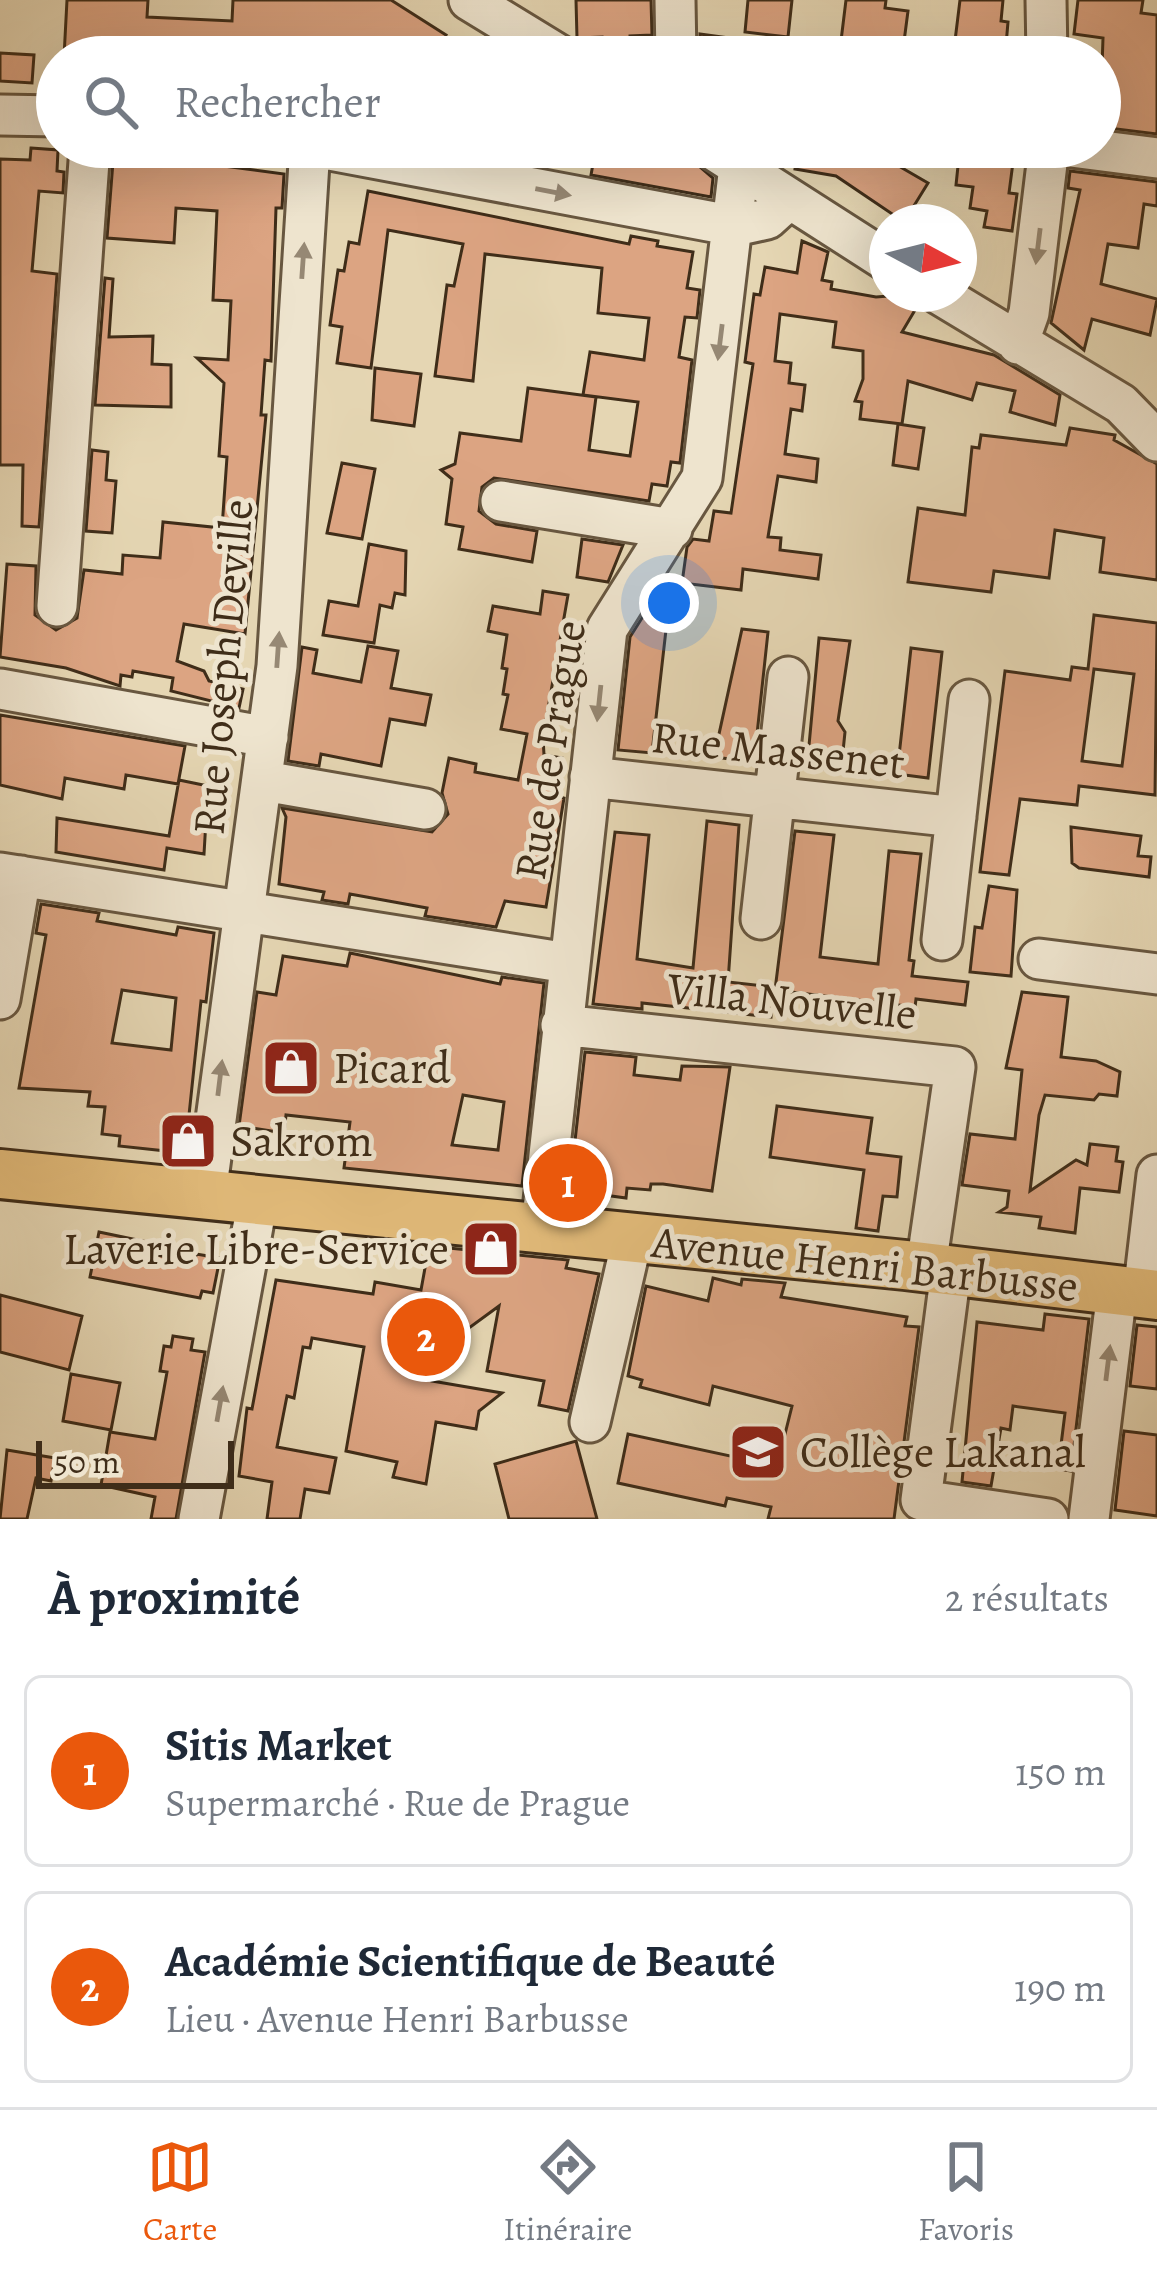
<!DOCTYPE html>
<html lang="fr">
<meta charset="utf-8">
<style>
:root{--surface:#fff;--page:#f2f2f3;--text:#1f2937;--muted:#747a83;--line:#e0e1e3;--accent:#ea580c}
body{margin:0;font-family:Alegreya,serif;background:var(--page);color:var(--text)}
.compass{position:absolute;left:869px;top:204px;width:108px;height:108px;border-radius:50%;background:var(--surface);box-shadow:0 12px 48px #0002;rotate:97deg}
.scale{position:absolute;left:36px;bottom:30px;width:198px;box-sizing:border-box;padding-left:12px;border:6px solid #3f2d19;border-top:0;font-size:33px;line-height:42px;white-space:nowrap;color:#3f2d19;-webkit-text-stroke:9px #eee4ce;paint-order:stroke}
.you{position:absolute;left:669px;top:603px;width:42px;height:42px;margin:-30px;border:9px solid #fff;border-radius:50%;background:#1a73e8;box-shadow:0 0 0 18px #1a73e833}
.badge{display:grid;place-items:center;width:78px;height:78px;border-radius:50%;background:var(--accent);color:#fff;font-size:39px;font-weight:700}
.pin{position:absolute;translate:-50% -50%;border:6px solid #fff;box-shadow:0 3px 12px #0006}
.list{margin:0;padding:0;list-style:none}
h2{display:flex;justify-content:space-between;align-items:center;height:156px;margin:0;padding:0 48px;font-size:51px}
h2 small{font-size:39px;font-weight:400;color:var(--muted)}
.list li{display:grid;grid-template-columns:78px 1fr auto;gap:36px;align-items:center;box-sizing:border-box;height:192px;margin:0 24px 24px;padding:0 24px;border:3px solid var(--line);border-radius:18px}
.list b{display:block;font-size:45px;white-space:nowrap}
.list p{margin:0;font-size:39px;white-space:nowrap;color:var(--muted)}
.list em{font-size:39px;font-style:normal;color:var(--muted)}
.icon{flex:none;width:66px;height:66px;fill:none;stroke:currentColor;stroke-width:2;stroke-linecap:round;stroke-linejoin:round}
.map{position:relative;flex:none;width:1157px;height:1519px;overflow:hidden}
.search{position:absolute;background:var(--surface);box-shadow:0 12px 48px #0002;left:36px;right:36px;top:36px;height:132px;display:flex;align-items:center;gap:30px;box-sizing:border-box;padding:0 42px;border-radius:66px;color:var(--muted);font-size:45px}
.sheet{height:588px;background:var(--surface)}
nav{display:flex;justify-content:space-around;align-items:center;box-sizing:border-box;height:168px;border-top:3px solid var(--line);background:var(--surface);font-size:33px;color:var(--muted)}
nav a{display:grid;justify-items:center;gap:6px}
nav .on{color:var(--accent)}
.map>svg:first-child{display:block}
.building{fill:#dca482;stroke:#3f2d19;stroke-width:3;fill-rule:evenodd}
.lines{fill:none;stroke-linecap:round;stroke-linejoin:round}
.minor-casing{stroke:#685740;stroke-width:45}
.major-casing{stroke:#3f2d19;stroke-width:54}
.minor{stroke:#eee4ce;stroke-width:39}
.major{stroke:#e2bb7a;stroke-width:48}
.oneway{fill:#968874}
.labels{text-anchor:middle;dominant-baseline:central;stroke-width:10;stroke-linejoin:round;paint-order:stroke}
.street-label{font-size:45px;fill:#3f2d19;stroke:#eee4ce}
.poi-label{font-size:45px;fill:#3f2d19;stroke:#eee4ce;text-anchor:start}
</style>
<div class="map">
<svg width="1157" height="1519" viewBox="0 0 1157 1519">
<rect width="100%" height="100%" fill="#e5d6b3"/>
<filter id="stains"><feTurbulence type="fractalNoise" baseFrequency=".00167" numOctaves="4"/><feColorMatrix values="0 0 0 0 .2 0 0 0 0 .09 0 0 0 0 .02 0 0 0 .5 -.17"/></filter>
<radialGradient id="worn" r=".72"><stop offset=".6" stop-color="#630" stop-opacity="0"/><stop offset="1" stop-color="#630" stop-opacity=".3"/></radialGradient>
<path class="building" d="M67,0h81l-1,17 85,4 1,-21h158l55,35 -14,22h-29l-29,-17 -23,17h-88v-6l-43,-4v10h-156z
M576,0h75l1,35 -22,1v13l-28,1v-13l-25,1z
M748,0h44l-4,37 -43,-5z
M846,0h40l-1,8 23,3 -6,46h-63z
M960,0h43l-2,21 7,1 -3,35h-52z
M1078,0h65l-2,13 16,2v119l-57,-7 3,-89 -29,-4z
M700,34l72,10 -1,13h-71z
M0,53l34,2 -2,28 -32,-2z
M596,147h81l36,31 -2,19 -120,-22z
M798,147h102l-3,18 31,18 -24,39 -68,-46 -41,-7z
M960,147h55l-6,46 8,1 -5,37 -28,-4 3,-16 -17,-3 3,-21 -17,-2z
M31,148l27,2 -1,21 7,1 -1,21 -24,-2 -7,80 25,3 -18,253 -17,-1 1,-61h-23v-306l30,1z
M185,161l99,13 -2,34h-6l-5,153 -6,-1 -4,55h5l-21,219 -61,-10 -7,37 27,10 5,10 34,8 -4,19 -68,-17 2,-13 -40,-7 -1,6 -11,-2 -1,11 -54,-18 -66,-11 7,-93 29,2 -1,49 21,15 21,-12 7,-48 38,4 1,-19 37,3 3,-36 59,6 5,-71 -8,-1 5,-73 -27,-25 31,2 3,-59 -18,-1 4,-89 -41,-3 -2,35 -67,-5 6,-76 72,4z
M1070,171l87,11v24l-13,-2 -6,44 -30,-4 -7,40 56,15 -7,36 -58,-16 -8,31 -33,-27 29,-133 -12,-2z
M368,191l261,53 2,-8 27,5 -1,5 36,6 -6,36 13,2 -3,28 -12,-1 -6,40 13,3 -12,103 -9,-1 -4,24 -15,-2 -3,17 -155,-23 -12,9 -3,24 17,13 41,7 -5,31 -73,-13 4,-22 -17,-3 6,-45 -11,-9 14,-6 5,-31 61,8 7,-53 68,9 -7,53 41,6 8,-54 -55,-7 7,-43 54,8 5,-42 -51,-5 4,-45 -117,-14 -12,127 -38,-5 12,-91 7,1 9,-42 -75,-14 -17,138 -34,-5 5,-36 -12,-2 8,-55 6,1 5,-29 10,2z
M802,241l26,11 -6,28 10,2 -1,7 45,8 39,-3 3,11 -16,27 92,23 66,40 -5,30 -45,-13 5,-21 -38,-8 -5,17 -64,-19 -6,43 -42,-5 2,-17 -7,-1 8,-22v-28l-30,-4 3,-25 -56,-8 -5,47 16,2 -2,20 16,2 -3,26 -11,-2 -6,45 33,5 -2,23 -38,-6 -10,61 13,1 -1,12 41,5 -3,24 -75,-10 -2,21 -59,-7 5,-36 6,-8 16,2 5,-30 17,2 22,-149 -8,-2 9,-68 6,1 5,-28 32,6z
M105,278l8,1 -4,58 44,-1 -1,28 19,1v42l-76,-2z
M375,368l46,6 -7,52 -42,-6z
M898,424l26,4 -6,41 -25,-4z
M1070,428l45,7 -1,5 43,24v116l-57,-8 4,-34 -49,-8 -6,48 -55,-7 -3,21 -83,-10 10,-74 47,7 7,-68 7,1 2,-13 85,10z
M92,450l16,2 -2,28 10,1 -4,52 -26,-2z
M342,463l33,6 -13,70 -35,-6z
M582,539l41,6 -15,37 -31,-5z
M369,544l37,7 -1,44 -10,-2 -3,15 -12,-3 -6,38 -51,-8 6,-34 29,5z
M661,588l20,3 -3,32 -11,-2 -15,132 -34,-3 12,-113z
M543,591l25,4 -25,142 1,18 18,3 -6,38 8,2 -18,109 -41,-6 -9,26 -71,-11 2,-8 -77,-14 -2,10 -26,-4 2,-8 -45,-8 7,-67 -4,-9 150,24 16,-18 -6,-21 7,-35 27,6 -1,8 43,8 9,-46 -26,-5 7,-34 -5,-1 4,-25 -5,-1 5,-33 -19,-4 5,-25 47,8z
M1094,615l63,8 -2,172 -76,-9 -2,19 -57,-6 -11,76 -29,-3 25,-201 65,9 2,-13 16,2zM1094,669l40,5 -12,92 -40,-5z
M742,629l26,3 -14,130 -40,-5z
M819,638l31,3 -12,80 7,11 -4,39 -34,-4z
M368,646l30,5 -7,37 40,7 -6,30 -35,-6 -9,47 -60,-12 -2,12 -31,-5 14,-114 15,3 -4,23 48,9z
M911,648l31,4 -14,126 -31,-4z
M0,715l185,31 -7,38 -52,-9 -2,14 -59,-11 -3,21 -62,-14z
M179,780l29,6 -4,68 -37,-6 -3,22 -108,-18 1,-34 112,18z
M707,821l32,4 -11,157 46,5 -3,30 -129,-14v6l-49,-5 22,-172 34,3 -12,124 56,9z
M1071,827l70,9 -3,20 13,1 -2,20 -70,-9 -7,-5z
M795,831l39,4 -14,122 58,7 11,-113 32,3 -12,106 5,1 -2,15 56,6 -3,23 -49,-6 -1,8 -140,-17z
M989,886l28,4 -6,86 -41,-4 5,-45 7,1z
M41,904l58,9 -2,8 79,14 2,-8 36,6 -8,69 -5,-1 -16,152 -66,-7 1,-10 -18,-2 3,-27 -17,-1 2,-14 -71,-4 27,-153 -10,-2zM122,990l54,8 -5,52 -59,-7z
M350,953l150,31 2,-7 42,6 -22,203 -178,-18 6,-46 -64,-7 -2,18 -45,-7 18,-134 19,3 7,-39 64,10zM463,1095l41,7 -6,48 -46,-5z
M1022,992l46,5 -7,60 35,4 24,11 -3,24 -18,-2 -5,6 -49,-5 -6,20 -9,76 46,-31 11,5 3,-21 28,3 -2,14 7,1 -4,30 -39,-4 -5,45 -36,-5 2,-11 -42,-5 8,-5 2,-16 -47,-6 8,-51 45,5 7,-69 -16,-2z
M585,1052l51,5 -2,18 46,5 2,-14 48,1 -18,124 -49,-7h-12l-1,6 -23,-2 -1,10 -51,-7 -5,-6z
M777,1106l95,12 -5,35 34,4 -4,40 -14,-1 -5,35 -22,-3 8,-58 -94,-13z
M99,1232l48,10 -2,11 50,9 1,-8 24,4 -7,35 -11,-2 -2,7 -110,-21z
M429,1246l139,14 -2,8 33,6 -31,137 -29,-6 5,-24 -57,-10 12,-65 -45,33 -14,-3 -8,45 70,12 -23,18 -3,18 -40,-7 -10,62 -33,-7 4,-15 -51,-11 18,-104 -52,-9 -2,10 -7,-1 -9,51 -7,-2 -10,51 59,11 -7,35 -24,-4 -5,30h-33l5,-37 -33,-6 8,-68 5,1 24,-129 97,14 2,-12 46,8z
M713,1278l28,7 1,-6 43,4 -4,14 126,20 -2,9 14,1 -25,192h-126l3,-12 -44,-9 -2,8 -107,-23 10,-49 149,32 15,-60 -79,-20 -4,19 -69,-18 2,-7 -14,-4 18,-90 62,15z
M0,1295l82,21 -13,54 -69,-18z
M1045,1314l44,5 -18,152 -13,-2 7,-56 -52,-7 -3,24 -9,-2 -10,58 -29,-4 15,-160 66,8z
M1137,1325l20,2v62l-27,-3z
M173,1336l20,3 -2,11 14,2 -29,167h-25l4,-22 -54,-12 9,-53 45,7 12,-67 -7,-1 4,-25 7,1z
M71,1374l49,9 -9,47 -48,-9z
M1124,1431l33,4v81l-42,-6z
M576,1441l21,78h-88l-14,-55z
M7,1450l48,8 -4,23 -15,-3 -9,41h-27z"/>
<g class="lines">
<g class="minor-casing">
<path id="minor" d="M469,0l93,57
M675,0l1,57
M1046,0l1,57
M0,115l57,1
M314,147l421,79 32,-7 22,-20
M709,147l178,114
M1071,147l86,11
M939,294l182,110 36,37
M1018,344l11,-31 20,-166
M501,501l171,28
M57,606l33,-459
M0,689l268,48
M590,777l366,40
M264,781l161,28
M0,873l568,90
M761,919l27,-242
M942,940l27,-240
M1039,959l118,15
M0,999l21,-123
M561,1025l394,42 -29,200
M206,1194l71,-528 33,-519
M541,1228l66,-599 95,-151 37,-312
M951,1271l-30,229 127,19
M1143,1294l14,-119
M590,1422l42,-182
M199,1519l59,-320
M1089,1519l28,-228"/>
</g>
<g class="major-casing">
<path id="major" d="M0,1174l905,91 252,30"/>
</g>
<use href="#minor" class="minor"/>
<use href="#major" class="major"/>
</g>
<defs><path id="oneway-solid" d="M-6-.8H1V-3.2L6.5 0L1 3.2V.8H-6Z" transform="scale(3)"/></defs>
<g class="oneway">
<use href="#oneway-solid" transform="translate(553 192) rotate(11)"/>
<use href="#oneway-solid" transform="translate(1038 246) rotate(97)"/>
<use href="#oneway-solid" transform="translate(303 261) rotate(-86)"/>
<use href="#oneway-solid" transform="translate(720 342) rotate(97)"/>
<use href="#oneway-solid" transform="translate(278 650) rotate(-86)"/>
<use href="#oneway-solid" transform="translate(599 703) rotate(96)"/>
<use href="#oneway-solid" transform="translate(220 1078) rotate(-83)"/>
<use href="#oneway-solid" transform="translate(1108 1363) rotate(-83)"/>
<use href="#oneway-solid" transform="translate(220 1404) rotate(-80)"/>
</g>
<defs>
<g id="shop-square" transform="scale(3)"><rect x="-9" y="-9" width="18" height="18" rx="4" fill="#8f2418" stroke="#eee4ce"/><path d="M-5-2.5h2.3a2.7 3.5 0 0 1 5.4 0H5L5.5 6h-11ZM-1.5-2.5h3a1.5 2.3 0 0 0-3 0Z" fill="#fff"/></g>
<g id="school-square" transform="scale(3)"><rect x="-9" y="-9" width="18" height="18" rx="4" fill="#8f2418" stroke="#eee4ce"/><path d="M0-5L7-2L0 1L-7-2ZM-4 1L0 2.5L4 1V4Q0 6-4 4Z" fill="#fff"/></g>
</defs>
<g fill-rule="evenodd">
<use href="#shop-square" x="291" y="1068"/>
<use href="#shop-square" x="188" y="1141"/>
<use href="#shop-square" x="491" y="1249"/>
<use href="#school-square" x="758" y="1452"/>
</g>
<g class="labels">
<g class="street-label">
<text transform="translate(223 667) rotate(-85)">Rue Joseph Deville</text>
<text transform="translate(550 750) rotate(-81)">Rue de Prague</text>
<text transform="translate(778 750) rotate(6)">Rue Massenet</text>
<text transform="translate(792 1001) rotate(6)">Villa Nouvelle</text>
<text transform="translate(865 1264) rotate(6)">Avenue Henri Barbusse</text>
</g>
<g class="poi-label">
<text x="333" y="1068">Picard</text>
<text x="230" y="1141">Sakrom</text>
<text x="449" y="1249" text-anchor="end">Laverie Libre-Service</text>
<text x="800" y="1452">Collège Lakanal</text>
</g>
</g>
<rect width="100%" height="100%" filter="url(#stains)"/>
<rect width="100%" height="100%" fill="url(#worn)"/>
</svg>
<svg class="compass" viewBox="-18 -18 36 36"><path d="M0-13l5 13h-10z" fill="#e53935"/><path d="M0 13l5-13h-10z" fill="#747a83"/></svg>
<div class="scale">50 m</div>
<div class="you"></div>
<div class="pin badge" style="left:568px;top:1183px">1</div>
<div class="pin badge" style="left:426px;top:1337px">2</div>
<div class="search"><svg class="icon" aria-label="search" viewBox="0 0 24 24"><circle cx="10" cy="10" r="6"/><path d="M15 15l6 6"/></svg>Rechercher</div>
</div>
<section class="sheet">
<h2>À proximité<small>2 résultats</small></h2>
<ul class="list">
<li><span class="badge">1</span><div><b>Sitis Market</b><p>Supermarché · Rue de Prague</p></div><em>150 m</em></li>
<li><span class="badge">2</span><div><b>Académie Scientifique de Beauté</b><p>Lieu · Avenue Henri Barbusse</p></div><em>190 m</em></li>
</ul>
</section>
<nav>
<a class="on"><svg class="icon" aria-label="map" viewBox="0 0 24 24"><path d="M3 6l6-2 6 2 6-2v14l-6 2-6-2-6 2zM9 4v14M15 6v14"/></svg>Carte</a>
<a><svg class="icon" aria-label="directions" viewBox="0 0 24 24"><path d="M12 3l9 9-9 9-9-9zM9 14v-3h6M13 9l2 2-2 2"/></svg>Itinéraire</a>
<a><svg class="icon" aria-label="saved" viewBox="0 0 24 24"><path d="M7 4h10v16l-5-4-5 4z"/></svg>Favoris</a>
</nav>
